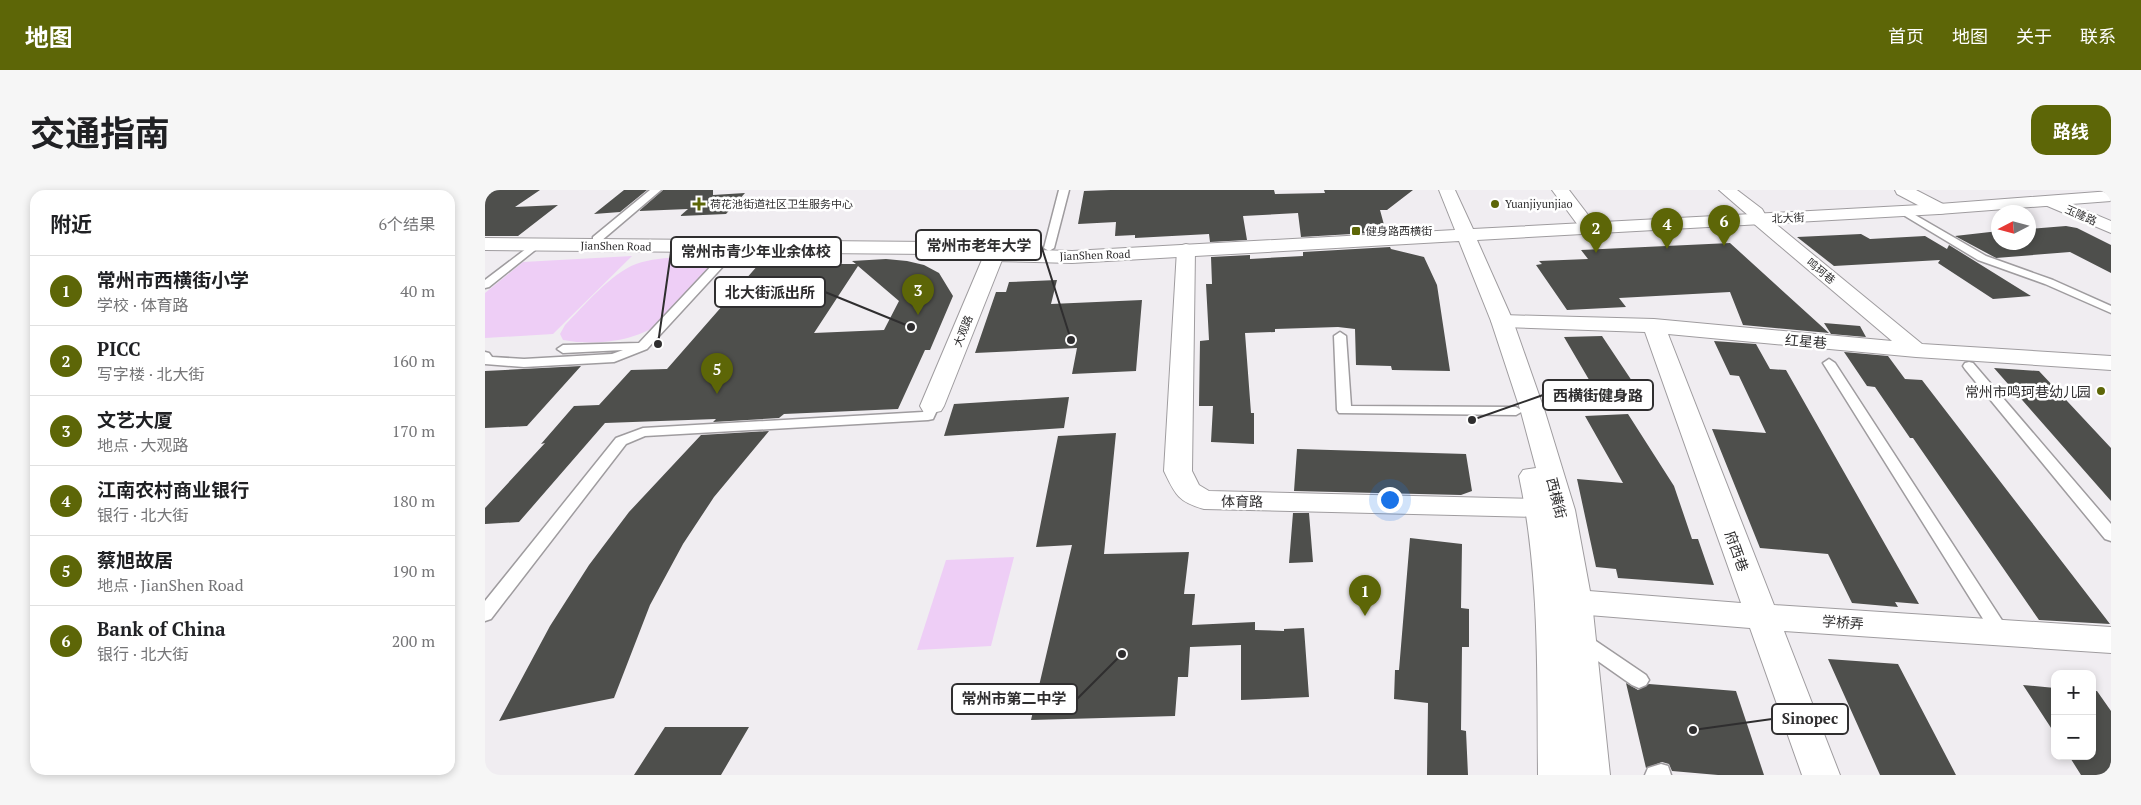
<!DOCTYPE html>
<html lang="zh">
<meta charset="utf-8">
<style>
:root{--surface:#fff;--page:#f6f6f6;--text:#202124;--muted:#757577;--line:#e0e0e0;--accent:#5d6607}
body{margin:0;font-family:"PT Serif","Noto Sans SC",serif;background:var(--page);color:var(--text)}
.controls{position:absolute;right:15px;bottom:15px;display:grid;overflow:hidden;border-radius:10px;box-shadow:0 2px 8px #0003}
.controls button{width:45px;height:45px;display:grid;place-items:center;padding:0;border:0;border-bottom:1px solid var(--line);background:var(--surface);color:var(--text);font:25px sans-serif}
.compass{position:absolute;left:1506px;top:15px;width:45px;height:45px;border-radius:50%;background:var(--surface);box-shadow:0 2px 8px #0003;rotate:264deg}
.you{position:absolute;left:904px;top:309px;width:18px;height:18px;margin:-12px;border:4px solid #fff;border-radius:50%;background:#1a73e8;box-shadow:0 0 0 8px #1a73e833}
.badge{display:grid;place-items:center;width:32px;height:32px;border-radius:50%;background:var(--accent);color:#fff;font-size:16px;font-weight:700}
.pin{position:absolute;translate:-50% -41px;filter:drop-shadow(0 1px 2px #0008)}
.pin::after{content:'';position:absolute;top:26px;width:18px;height:15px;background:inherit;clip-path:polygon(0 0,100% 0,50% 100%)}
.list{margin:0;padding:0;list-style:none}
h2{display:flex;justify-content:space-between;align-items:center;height:65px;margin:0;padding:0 20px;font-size:21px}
h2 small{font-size:16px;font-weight:400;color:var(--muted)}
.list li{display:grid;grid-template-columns:32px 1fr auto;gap:15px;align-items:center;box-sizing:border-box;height:70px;padding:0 20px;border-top:1px solid var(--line)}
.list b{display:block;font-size:19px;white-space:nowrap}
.list p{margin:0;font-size:16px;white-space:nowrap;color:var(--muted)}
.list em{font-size:16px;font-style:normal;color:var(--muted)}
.map{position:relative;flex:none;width:1626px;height:585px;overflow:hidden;border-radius:15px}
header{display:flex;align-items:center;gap:30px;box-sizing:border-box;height:70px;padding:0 25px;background:var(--accent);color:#fff}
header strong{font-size:24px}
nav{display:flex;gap:28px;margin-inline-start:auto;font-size:18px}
.intro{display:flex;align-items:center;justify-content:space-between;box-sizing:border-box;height:120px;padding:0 30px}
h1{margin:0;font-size:35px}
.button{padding:12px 22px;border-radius:15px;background:var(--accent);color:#fff;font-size:18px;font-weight:700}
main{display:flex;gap:30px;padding:0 30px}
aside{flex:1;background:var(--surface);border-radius:15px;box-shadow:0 2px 8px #0003}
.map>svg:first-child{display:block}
.green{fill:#eecef6}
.building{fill:#4e4f4c;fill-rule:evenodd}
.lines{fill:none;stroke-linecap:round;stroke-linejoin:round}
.service-casing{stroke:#9f9c9f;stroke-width:3}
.minor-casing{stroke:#9f9c9f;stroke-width:2}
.secondary-casing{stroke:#9f9c9f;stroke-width:2}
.service{fill:#fff;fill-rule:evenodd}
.minor{fill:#fff;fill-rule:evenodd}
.secondary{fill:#fff;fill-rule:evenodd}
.poi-dot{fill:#5d6607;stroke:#fff;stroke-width:2}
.labels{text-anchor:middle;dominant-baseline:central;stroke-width:5;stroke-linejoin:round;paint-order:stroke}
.far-poi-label{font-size:11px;fill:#2f2e2f;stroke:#fff;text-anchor:start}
.far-street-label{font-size:11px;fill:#2f2e2f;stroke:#fff}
.street-label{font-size:14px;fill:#2f2e2f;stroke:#fff}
.poi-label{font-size:14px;fill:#2f2e2f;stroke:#fff;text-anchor:end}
.leader{fill:none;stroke:#2f2e2f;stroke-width:2}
.callout-dot{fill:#2f2e2f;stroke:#fff;stroke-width:2}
.callout{fill:#fff;stroke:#2f2e2f;stroke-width:2}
.callout-label{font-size:15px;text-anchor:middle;font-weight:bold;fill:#2f2e2f}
</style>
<header>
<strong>地图</strong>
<nav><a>首页</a><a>地图</a><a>关于</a><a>联系</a></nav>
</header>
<div class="intro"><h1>交通指南</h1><a class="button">路线</a></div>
<main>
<aside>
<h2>附近<small>6个结果</small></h2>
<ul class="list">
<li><span class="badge">1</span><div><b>常州市西横街小学</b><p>学校 · 体育路</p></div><em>40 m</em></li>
<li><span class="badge">2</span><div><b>PICC</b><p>写字楼 · 北大街</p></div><em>160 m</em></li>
<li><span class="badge">3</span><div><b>文艺大厦</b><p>地点 · 大观路</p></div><em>170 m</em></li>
<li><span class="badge">4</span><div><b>江南农村商业银行</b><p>银行 · 北大街</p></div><em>180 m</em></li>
<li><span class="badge">5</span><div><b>蔡旭故居</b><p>地点 · JianShen Road</p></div><em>190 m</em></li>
<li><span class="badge">6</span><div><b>Bank of China</b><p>银行 · 北大街</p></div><em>200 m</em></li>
</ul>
</aside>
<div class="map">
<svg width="1626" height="585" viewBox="0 0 1626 585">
<rect width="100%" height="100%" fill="#f0edf1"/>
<path class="green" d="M147,66l-79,78 -68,4v-45l38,-31z
M197,67l17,1 8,4 2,7c-14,16 -30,39 -46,52 -27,21 -68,25 -100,19l-3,-6 5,-9c19,-19 45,-51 71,-61 14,-5 30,-6 46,-7z
M529,367l-23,89 -74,4 29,-90z"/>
<path class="building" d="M0,0h55l-25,17 43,-2 -40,31h-33z
M139,0h23l-27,22 -26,2z
M178,0h50v5l32,-2 -19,21 -46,2 8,-7 -49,2z
M626,0h163l1,4 50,-1 -1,-3h89l-26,20h-7l6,22 -85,5 -3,-24 -55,3 4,24 -37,2 -1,-8 -74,4v-3l-20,1 1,-14 -38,2 6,-33z
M1581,36l11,2 34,17v28l-41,-21 -74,6 -41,-22 44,-5v11h30v-13z
M1376,44l9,5 55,-3 22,13 2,-4 82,51 -38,3 -55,-36 2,-3 -106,6 -37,-29z
M1245,53l99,90 -86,-8 -13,-33 -111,6 7,9 -59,3 -31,-45 6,-1 -3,-3 49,-2 -7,-9z
M905,57l1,2 33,8 13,28 13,86 -58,-1 -1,-4 -35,-1 -1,-36 -17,-2 -63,2v3l-30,1 6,80h3v31l-43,-2 2,-36h-14l1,-65 9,-1 -3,-56h6l-1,-27 39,-2v4l53,-3v-4z
M401,69l21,2 17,4 15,8 14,23 -23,54h-5l-27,59 -114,5 -5,4 -66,4 3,-3 -111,4 -86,99 -34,2v-16l60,-65 -4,1 33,-38 25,-1 32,-35 36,-1 92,-105h97l-4,-3zM373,76l41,35 -15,29 -70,3z
M572,90l-6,24 91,-4 -6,71 -64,3 5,-26 -102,5 21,-61h10l3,-10z
M1339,133l36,3 6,11 -35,-3z
M1117,146l46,69 -43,2 -41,-70z
M1229,151l42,3 14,25 16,1 133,234 -24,-2 3,5 -46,-4 -24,-49 -68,-6 -48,-119 54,4 -27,-57 -9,-1z
M1359,162l44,4 17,23 17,1 188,244 -71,-4 -126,-182h-3l-35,-51 -8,-1z
M96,176l-54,60 -42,2v-57z
M1509,178l45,3 72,77v53z
M584,207l-5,31 -120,8 10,-32z
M1143,224l46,72 18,53h6l16,46 -96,-7 -2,-9 -20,-2 -19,-88 46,4 -38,-67z
M284,241l-55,66 -31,47 -33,61 -36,93 -115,23 51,-95 39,-61 40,-53 72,-77z
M631,243l-12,121 85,-2 -5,42h11l-3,31 63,-3v8l29,1v-2l20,-1 5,69 -68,3v-55l-51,2 -2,30h-10l-3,39 -144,4 41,-175 -36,2 22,-111z
M812,259l169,5 6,37 -11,4 -167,-4z
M808,323h16l4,49 -24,1z
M925,348l52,6 -1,64 8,1v38h-7l-1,83 5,1 2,44h-41l1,-72 -34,-4 1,-29h4z
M1343,469l70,5 58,111h-76z
M1141,493l12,7 11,-6 87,7 28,84h-46l-46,-4 -3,-7 -7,-2 -16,6z
M1538,495l32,3v46z
M1607,501h5l14,20v64h-30l-12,-19h23z
M180,537h84l-28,48h-87z"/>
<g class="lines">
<g class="service-casing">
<path id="service" d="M165,0h11l-60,51h-8v-4z
M574,0h10l-15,58 -5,3 -5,-3z
M1418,18l83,48 67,24 58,26v7l-66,-29 -67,-24 -78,-47 -2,-2z
M50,52l4,1v4l-50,40 -4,1v-8z
M250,54l5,3 -1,2 -92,100 -33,13 -90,5 -39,-3v-12l4,1 3,4 32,2 88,-5 11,-4 -60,3 -6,-4 6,-4 76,-2 92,-98z
M855,142l6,4 5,70 165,1 7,4 -7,4 -177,-2 -2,-3 -3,-74z
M1344,169l6,4 172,265 3,5 -3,5 -6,2 -6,-2 -172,-275z
M1484,172l4,1 138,161v17l-6,-2 -140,-170 -2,-3 2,-3z
M447,212l7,4 -6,13 -5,1 -283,16 -19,8 -135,175 -6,2v-20l131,-163 27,-10 280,-16 4,-9z
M1096,443l6,2 59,40 3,5 -3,5 -7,3 -7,-3 -57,-40 -3,-5 3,-5z
M1176,574l7,2 3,9h-26l3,-7z"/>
</g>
<g class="minor-casing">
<path id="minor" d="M1067,0h17l29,38 -3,4 -6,1 -6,-1z
M1234,0h18l25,19 4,7 156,128 189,12v14l-195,-13 -248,-23 106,271 337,22v26l-327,-22 56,144h-38l-52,-147 -174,-14 -11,-4 -5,-8 5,-8 11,-4 165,13 -96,-271 -143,-5 -8,-1 -3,-5 3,-5 8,-1 152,4 238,22 -139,-118 -4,-7z
M1410,0h21l29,15 3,4 -3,4 -6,1 -6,-1 -36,-19z
M1566,6l60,25v12l-66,-28 -3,-4 3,-4z
M701,54l7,2 2,4 -3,221 7,14 10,6 332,8 10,2 4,7 -4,7 -10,2 -337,-8c-26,-7 -29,-15 -40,-38l13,-221 2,-4z
M509,59l7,2 3,4 -60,151 -3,5 -9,2 -9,-2 -3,-5 64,-151 3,-4z"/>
</g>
<g class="secondary-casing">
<path id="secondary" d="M954,0h16l18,39 466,-25 172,-13v10l-172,13 -462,26 36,81 32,91 30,98 17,92 18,173h-72c-1,-101 2,-200 -19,-299l4,-6 13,-2 -15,-56 -30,-91 -32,-80 -387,22 -78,-2 -63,-7 -446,-4v-12l446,4 63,7 78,2 383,-21z"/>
</g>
<use href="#service" class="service"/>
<use href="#minor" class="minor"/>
<use href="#secondary" class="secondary"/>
</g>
<g class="poi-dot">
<path d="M211.5 6.5h5v5h5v5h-5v5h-5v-5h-5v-5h5z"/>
<circle cx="1010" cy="14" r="5"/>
<rect x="866" y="36" width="10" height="10" rx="2.5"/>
<circle cx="1616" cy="201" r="5"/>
</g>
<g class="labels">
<g class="far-poi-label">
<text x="225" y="14">荷花池街道社区卫生服务中心</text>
<text x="1020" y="14">Yuanjiyunjiao</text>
<text x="881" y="41">健身路西横街</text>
</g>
<g class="far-street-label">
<text transform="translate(1596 25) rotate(24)">玉隆路</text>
<text transform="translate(1303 28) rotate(-3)">北大街</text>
<text transform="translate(131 56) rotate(1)">JianShen Road</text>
<text transform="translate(610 65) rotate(-2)">JianShen Road</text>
<text transform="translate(1336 81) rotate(40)">鸣珂巷</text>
<text transform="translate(478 141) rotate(-68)">大观路</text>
</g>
<g class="street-label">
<text transform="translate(1321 151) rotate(5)">红星巷</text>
<text transform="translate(1072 308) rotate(76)">西横街</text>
<text transform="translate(757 311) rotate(1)">体育路</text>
<text transform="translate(1252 361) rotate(70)">府西巷</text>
<text transform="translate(1358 432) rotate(4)">学桥弄</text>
</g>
<g class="poi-label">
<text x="1606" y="201">常州市鸣珂巷幼儿园</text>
</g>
</g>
<path class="leader" d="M586 150L556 55M173 154L186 62M426 137L340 102M987 230L1058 205M637 464L592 509M1208 540L1287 529"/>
<g class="callout-dot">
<circle cx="586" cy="150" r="5"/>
<circle cx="173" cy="154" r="5"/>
<circle cx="426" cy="137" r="5"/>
<circle cx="987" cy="230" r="5"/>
<circle cx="637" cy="464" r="5"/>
<circle cx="1208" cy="540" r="5"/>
</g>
<g class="callout">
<rect x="431" y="40" width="125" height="30" rx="5"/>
<rect x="186" y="47" width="170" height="30" rx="5"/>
<rect x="230" y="87" width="110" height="30" rx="5"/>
<rect x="1058" y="190" width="110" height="30" rx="5"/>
<rect x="467" y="494" width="125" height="30" rx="5"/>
<rect x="1287" y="514" width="76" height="30" rx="5"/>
</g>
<g class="callout-label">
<text x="494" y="61">常州市老年大学</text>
<text x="271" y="67">常州市青少年业余体校</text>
<text x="285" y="108">北大街派出所</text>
<text x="1113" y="211">西横街健身路</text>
<text x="529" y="514">常州市第二中学</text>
<text x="1325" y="534">Sinopec</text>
</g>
</svg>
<div class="controls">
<button>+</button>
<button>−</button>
</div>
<svg class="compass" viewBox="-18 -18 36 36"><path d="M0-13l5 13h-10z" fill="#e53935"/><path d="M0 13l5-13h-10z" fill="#757577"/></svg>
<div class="you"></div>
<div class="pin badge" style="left:880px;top:426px">1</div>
<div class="pin badge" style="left:1111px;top:63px">2</div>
<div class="pin badge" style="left:433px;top:125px">3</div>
<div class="pin badge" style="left:1182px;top:59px">4</div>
<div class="pin badge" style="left:232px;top:204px">5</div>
<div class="pin badge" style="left:1239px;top:56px">6</div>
</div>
</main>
